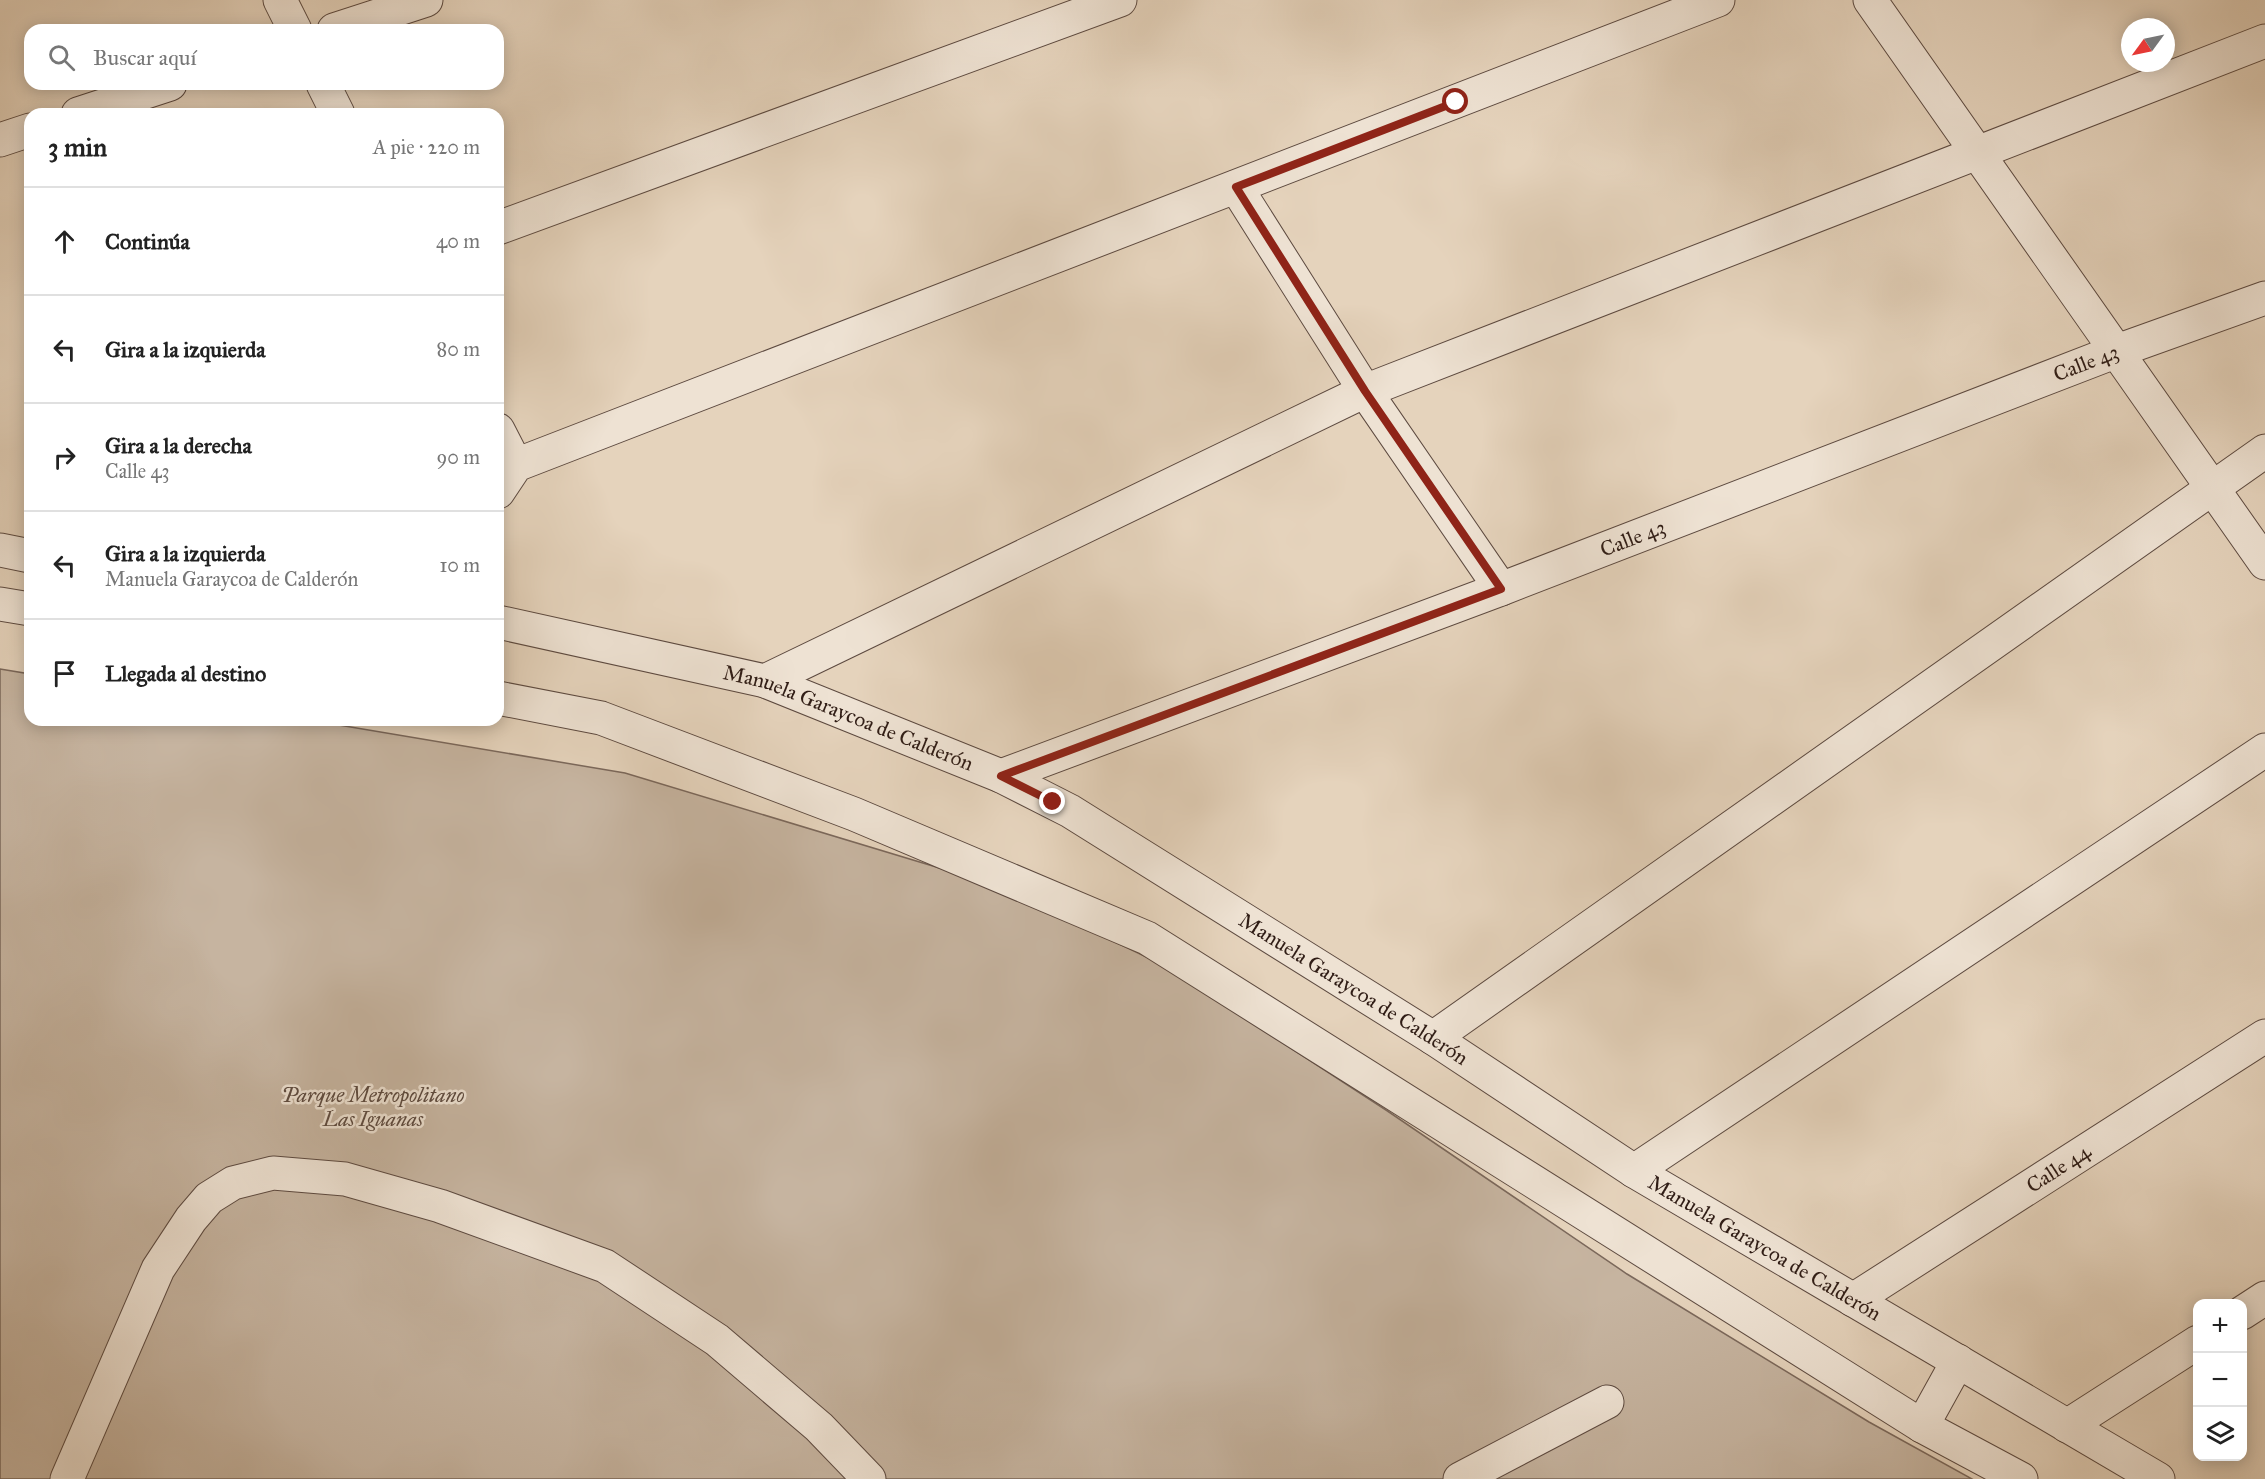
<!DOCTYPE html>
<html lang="es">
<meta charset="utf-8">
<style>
:root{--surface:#fff;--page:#f2f2f2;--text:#222;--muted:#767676;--line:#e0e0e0}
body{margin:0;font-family:"IM FELL Great Primer",serif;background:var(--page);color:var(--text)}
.controls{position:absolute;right:18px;bottom:18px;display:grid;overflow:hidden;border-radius:12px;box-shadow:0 3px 15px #0003}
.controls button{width:54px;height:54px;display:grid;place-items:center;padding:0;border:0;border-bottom:2px solid var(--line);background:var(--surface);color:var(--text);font:30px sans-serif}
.compass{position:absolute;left:2121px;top:18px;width:54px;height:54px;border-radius:50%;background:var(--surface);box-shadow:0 3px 15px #0003;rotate:237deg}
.stop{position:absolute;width:18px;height:18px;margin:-14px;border:4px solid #8f2418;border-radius:50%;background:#fff}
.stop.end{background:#8f2418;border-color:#fff;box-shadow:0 2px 6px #0008}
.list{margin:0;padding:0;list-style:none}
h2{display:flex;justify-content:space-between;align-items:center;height:78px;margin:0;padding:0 24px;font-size:26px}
h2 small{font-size:20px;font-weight:400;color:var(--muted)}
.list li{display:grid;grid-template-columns:39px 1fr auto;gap:18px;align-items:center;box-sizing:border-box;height:108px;padding:0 24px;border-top:2px solid var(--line)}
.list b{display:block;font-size:22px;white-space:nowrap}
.list p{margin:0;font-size:20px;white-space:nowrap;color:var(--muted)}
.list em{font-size:20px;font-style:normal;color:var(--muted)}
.icon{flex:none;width:33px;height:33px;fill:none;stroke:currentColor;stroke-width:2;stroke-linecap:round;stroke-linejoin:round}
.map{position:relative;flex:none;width:2265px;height:1479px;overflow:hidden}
.search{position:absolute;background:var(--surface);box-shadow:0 3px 15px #0003;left:24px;top:24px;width:480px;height:66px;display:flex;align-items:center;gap:15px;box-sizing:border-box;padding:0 21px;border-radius:18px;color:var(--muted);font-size:22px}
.panel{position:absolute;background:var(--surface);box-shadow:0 3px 15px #0003;left:24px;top:108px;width:480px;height:618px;border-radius:18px}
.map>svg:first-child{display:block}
.green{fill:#c6b4a0;stroke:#7b685b;stroke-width:1.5}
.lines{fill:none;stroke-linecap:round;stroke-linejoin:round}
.minor-casing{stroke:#5d4a40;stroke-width:35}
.minor{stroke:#eee2d3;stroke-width:33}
.route{stroke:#8f2418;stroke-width:8}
.labels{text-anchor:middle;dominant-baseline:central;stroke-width:5;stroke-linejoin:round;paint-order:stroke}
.street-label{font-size:21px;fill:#301d16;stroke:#eee2d3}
.park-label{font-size:21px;font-style:italic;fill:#5d4a3f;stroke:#eee2d3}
</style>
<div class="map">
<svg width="2265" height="1479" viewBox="0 0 2265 1479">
<rect width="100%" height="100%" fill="#e5d3bc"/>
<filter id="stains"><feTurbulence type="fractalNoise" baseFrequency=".00333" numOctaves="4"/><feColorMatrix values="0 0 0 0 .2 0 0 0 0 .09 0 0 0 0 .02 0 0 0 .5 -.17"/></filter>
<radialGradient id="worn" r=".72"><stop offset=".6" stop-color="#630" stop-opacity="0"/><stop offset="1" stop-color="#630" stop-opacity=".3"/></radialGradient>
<path class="green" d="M0,669l30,5v46h279l316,53 331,100 57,20 148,71 225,146 241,164 242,148 103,57h-1972z"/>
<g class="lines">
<g class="minor-casing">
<g id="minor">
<path d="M280,0l15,30"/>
<path d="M1870,0l395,563"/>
<path d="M334,30l92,-30"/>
<path d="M323,84l15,30"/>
<path d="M78,114l92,-30"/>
<path d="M0,140l30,-10"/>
<path d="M1236,187l129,204 136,198"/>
<path d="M498,228l622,-228"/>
<path d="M498,430l18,35"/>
<path d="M498,492l18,-27 1202,-465"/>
<path d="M0,550l30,6"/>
<path d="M0,604l30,5"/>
<path id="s1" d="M498,622l267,59 236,95 69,35 363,227 201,133 524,308"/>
<path d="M765,681l600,-290 900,-350"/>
<path d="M498,698l103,20 253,96 293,124 775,488 99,53"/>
<path id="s2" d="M1001,776l500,-187 616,-238 148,-53"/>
<path d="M1433,1038l832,-587"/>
<path d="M1634,1171l631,-421"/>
<path id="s3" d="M1853,1300l412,-264"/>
<path d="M2242,1313l23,-15"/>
<path d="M1922,1426l36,-65"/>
<path d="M2067,1426l131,-84"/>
<path d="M67,1479l91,-210 33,-50 18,-21 24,-15 40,-10 72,6 95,27 165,60 112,74 102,87 50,52"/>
<path d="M1460,1479l147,-77"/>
</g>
</g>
<use href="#minor" class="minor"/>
</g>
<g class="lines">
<path class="route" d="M1053,802l-52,-26 500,-187 -136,-198 -129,-204 220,-85"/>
</g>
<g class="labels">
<g class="street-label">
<text stroke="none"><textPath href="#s2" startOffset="1161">Calle 43</textPath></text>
<text stroke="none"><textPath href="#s2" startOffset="675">Calle 43</textPath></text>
<text stroke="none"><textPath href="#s1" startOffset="364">Manuela Garaycoa de Calderón</textPath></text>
<text stroke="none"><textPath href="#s1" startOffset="940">Manuela Garaycoa de Calderón</textPath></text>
<text stroke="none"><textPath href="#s3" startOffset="244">Calle 44</textPath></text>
<text stroke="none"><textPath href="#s1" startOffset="1426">Manuela Garaycoa de Calderón</textPath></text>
</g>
<g class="park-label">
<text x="373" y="1095">Parque Metropolitano<tspan x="373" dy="24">Las Iguanas</tspan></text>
</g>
</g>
<rect width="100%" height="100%" filter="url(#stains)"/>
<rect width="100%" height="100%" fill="url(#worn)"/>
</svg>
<div class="controls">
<button>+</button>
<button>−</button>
<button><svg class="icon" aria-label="layers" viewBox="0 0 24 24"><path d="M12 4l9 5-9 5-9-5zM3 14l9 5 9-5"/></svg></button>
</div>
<svg class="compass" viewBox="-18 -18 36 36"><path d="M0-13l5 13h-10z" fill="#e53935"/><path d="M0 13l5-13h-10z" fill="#767676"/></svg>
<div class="stop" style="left:1456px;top:102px"></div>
<div class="stop end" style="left:1053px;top:802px"></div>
<div class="search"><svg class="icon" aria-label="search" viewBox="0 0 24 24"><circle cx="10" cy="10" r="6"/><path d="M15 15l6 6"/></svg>Buscar aquí</div>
<section class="panel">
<h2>3 min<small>A pie · 220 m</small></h2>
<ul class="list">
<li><svg class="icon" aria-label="ahead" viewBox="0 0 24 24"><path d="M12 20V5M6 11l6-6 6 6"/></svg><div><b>Continúa</b></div><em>40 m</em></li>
<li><svg class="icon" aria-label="left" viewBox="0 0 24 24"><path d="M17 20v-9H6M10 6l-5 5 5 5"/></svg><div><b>Gira a la izquierda</b></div><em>80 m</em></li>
<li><svg class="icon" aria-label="right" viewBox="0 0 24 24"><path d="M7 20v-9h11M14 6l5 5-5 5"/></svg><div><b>Gira a la derecha</b><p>Calle 43</p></div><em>90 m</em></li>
<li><svg class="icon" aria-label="left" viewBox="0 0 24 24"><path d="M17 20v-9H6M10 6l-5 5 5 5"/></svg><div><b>Gira a la izquierda</b><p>Manuela Garaycoa de Calderón</p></div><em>10 m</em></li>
<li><svg class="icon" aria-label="arrive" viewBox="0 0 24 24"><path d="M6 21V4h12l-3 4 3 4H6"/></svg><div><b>Llegada al destino</b></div></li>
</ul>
</section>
</div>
